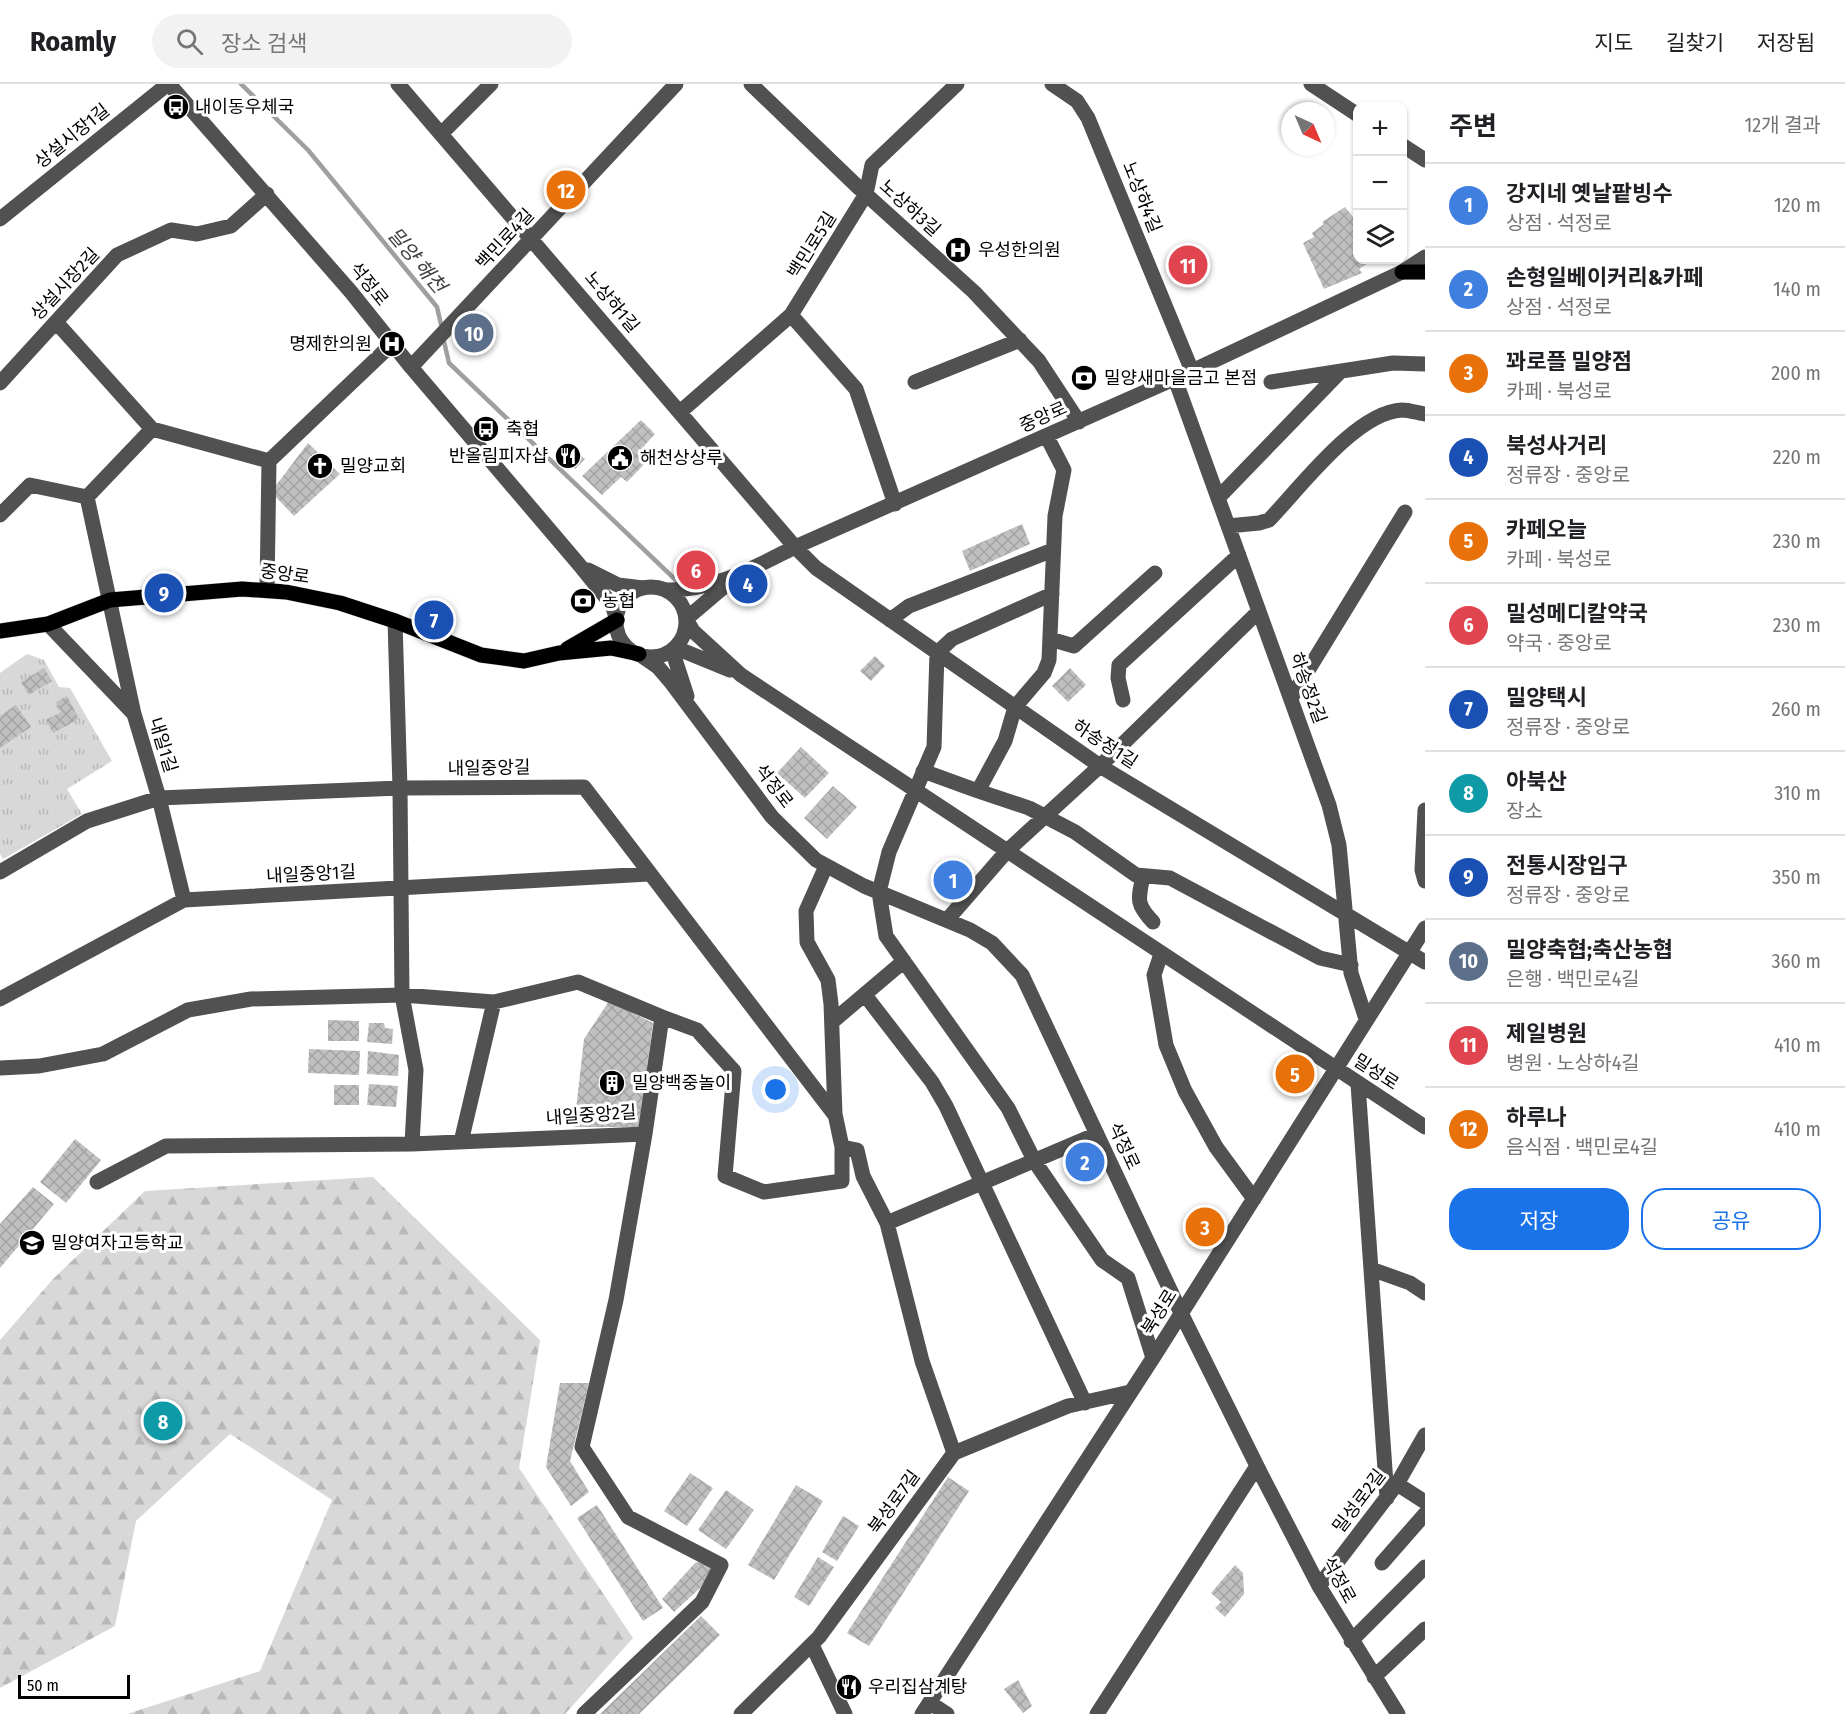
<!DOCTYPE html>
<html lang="ko">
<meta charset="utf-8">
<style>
:root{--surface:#fff;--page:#f2f2f2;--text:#202124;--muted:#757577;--line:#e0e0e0;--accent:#1a73e8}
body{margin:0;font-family:"Fira Sans Condensed","Noto Sans KR",sans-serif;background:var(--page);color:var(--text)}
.controls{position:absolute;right:18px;top:18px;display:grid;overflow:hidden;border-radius:12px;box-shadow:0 2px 4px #0004}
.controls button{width:54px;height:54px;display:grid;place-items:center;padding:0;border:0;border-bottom:2px solid var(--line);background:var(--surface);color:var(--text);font:30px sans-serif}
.compass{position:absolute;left:1281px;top:18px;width:54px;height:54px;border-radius:50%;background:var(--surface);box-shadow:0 2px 4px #0004;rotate:136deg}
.scale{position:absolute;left:18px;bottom:15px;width:112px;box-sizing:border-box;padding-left:6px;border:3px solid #000;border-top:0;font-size:16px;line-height:21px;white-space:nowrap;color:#000;-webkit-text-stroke:4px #fff;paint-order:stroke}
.you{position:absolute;left:776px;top:1006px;width:21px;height:21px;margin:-15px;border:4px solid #fff;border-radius:50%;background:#1a73e8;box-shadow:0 0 0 9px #1a73e833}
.badge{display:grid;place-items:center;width:39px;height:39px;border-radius:50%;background:var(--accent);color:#fff;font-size:20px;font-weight:700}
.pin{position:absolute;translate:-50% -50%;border:3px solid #fff;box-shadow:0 2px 6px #0006}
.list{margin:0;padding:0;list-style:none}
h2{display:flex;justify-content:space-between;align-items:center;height:78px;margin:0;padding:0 24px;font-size:26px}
h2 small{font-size:20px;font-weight:400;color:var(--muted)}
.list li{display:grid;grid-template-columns:39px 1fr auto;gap:18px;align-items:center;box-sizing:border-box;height:84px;padding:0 24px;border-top:2px solid var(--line)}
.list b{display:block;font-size:22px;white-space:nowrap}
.list p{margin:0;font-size:20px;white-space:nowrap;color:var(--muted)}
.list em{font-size:20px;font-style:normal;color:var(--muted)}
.actions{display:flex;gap:12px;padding:18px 24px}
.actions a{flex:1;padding:14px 0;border:2px solid var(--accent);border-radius:24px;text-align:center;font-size:21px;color:var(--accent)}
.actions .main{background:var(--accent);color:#fff}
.icon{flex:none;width:33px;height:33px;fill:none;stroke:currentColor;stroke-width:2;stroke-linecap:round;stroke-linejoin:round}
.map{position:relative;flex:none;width:1425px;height:1630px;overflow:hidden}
header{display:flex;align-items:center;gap:36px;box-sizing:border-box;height:84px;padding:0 30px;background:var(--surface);border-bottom:2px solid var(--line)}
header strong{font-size:28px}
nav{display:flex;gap:33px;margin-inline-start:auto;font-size:21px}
.search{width:420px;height:54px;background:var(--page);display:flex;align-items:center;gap:15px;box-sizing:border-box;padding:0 21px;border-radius:33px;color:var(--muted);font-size:22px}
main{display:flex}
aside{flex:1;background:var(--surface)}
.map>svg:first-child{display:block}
.forest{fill:url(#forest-firs)}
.park{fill:url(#park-tufts)}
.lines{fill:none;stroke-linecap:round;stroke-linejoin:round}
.stream{stroke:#9f9f9f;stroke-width:4.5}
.building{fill:url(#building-cross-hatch)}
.major-casing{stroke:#dbdbdb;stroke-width:16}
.minor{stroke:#515151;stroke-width:15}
.major{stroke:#000;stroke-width:15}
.labels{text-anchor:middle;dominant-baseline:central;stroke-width:6;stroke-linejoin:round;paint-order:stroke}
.poi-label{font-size:18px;fill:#000;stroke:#fff;text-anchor:start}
.street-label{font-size:18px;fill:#000;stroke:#fff}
.water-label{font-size:20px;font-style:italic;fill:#404040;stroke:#fff}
</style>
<header>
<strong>Roamly</strong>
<div class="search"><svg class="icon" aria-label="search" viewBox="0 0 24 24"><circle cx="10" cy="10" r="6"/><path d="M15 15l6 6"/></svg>장소 검색</div>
<nav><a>지도</a><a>길찾기</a><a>저장됨</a></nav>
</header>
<main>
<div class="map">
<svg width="1425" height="1630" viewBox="0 0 1425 1630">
<defs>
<pattern id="forest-firs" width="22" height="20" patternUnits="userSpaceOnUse" patternTransform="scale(1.5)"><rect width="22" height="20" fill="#d8d8d8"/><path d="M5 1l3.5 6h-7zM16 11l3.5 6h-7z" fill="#b8b8b8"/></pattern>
<pattern id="park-tufts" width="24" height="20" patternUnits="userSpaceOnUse" patternTransform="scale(1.5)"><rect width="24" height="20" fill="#d8d8d8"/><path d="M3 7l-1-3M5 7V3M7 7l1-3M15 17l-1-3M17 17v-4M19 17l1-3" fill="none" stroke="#b8b8b8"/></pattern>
<pattern id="building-cross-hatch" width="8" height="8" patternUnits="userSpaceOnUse" patternTransform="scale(1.5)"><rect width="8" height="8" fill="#c0c0c0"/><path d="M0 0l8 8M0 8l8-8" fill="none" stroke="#a3a3a3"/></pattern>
</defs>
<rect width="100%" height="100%" fill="#fff"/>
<path class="forest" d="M373,1093l167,163 -21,128 114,170 -68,76h-438l133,-43 72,-171 -102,-66 -94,87 -21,105 -115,62v-348l53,-61 92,-88z"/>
<path class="park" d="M27,570l17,6 15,27 11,1 42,73 -45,28 15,25 -79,45 -3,-5v-181z"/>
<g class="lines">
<path class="stream" d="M241,0l67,66 129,157 5,22
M443,253l6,26 233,223"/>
</g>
<path class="building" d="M1345,123l13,16v37h15l-14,9 3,4 -38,16 -21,-46 11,-6 -2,-4 12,-9 -2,-2z
M641,336l14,14 -11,12 9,9 -26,27 -6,-5 -19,18 -20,-19z
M308,359l32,31 -46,42 -23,-24z
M567,359l18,16 -10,10 -18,-17z
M1022,440l8,20 -60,27 -8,-20z
M875,572l10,10 -14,15 -11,-10z
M44,584l8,13 -23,14 -8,-13z
M1070,584l16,17 -18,17 -16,-16z
M67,612l12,23 -26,14 -7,-13 15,-8 -5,-10z
M16,621l15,22 -31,21v-32z
M801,663l28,26 -24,25 -28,-25z
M833,702l24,21 -30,32 -23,-21z
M609,917l44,22 -14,104h-65l10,-88z
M328,936l31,1v20h-31z
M369,939h15l1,5 8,1 -1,15 -25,-2z
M309,965l51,2 -1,24 -51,-2z
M368,967l31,4 -1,21 -31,-2z
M369,1000l29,2 -2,21 -29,-2z
M334,1001h25v20h-25z
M75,1055l26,21 -35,43 -26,-21z
M33,1103l21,17 -54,64v-44z
M560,1299h29l-19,78 19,31 -18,14 -25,-39z
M690,1389l23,15 -26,38 -23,-15z
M948,1393l21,14 -100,155 -22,-13z
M796,1401l27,16 -49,79 -26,-15z
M726,1406l28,20 -28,39 -28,-19z
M597,1421l66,103 -20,13 -66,-103z
M843,1432l16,10 -22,35 -15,-9z
M818,1473l16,10 -25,39 -15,-9z
M696,1478l16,3 -2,14 -36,33 -12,-13z
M1235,1481l8,8 1,21 -19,23 -10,-9 6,-6 -10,-9z
M701,1532l19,19 -81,79h-39z
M1018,1596l14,26 -9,7 -19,-24z"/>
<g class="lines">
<g class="major-casing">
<path id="major" d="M1402,188h23
M0,547l48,-7 62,-24 132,-11 44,3 54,11 55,18 86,34 43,6 35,-8 52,-5 28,6
M567,565l50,-29"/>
</g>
<path class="minor" d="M169,0l182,208 60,75 171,201 30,37 5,15
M398,0l397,463 21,21 284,198 325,196
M751,0l108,104 115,104 65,69 40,61
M1052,0l25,17 11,17 104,253
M1311,0l47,31
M441,50l50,-50
M1402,61l23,15
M0,135l168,-135
M791,231l65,74 39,115
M56,238l96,107 117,32 -2,129
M411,283l265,-283
M1175,295l154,426 10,40 12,128 15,46
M915,298l105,-42
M1271,298l122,-19 32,1
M0,299l117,-128 54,-25 26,4 34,-8 36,-32
M680,328l111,-97 75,-121 6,-29 85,-81
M152,345l-65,68 47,217 25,84 25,102
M269,377l123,-117
M1218,414l121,-125
M0,431l30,-30 57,12
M1228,442l31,-3 10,-3c31,-32 87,-108 133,-110 7,0 16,3 23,4
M588,486l30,15 25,3
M739,490l-53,45 7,12 48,44 684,452
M616 538a35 35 0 1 1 70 0a35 35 0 1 1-70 0Z
M667,506c46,1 88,-23 128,-43l397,-176 210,-99 23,-15
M1052,510l-100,45 -15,14 -3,94 -45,105 -10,40 7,44 122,172 27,54 67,98 26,18 25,80
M890,536l19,-14 144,-56
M395,537l5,167 2,207 14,75 -4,74
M48,540l86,90
M1050,555l24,7 81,-73
M639,570l19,13 12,14 102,136 44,43 48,26 106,44 22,13 30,32 159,338 81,163 57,110 79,128
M687,612l-15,-46 14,2 44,18
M1291,614l114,-186
M1123,616l-5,-22 1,-13 120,-110
M923,687l55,20 27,-50 10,-34 29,-34 5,-13 6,-144 9,-46 -17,-33
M978,707l51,17 46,24 61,43 34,3 150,80 31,7
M1425,726l-3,60 3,11
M0,788l87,-51 72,-23 241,-10 184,-1 250,327
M1143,792c-5,24 -7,28 10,46
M947,836l60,-69 93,-85 159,-155
M1161,870l-7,21 12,70 19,46 31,56 38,52
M865,911l67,87 14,24 139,297
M0,915l184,-99 465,-26
M832,938l72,-61
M0,984l39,-2 64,-12 85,-44 63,-11 151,-4 92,7
M1358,1000l29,414
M461,1058l33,-140 84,-20 84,35
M842,1063l15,3 6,26 24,47 210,-89
M97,1098l69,-36 246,-2 233,-10 17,-117 35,13 37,41 -9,105 39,16 78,-11v-34l-7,-33 -4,-110 -3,-24 -21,-38 -1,-31 20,-45
M887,1139l35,138 32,92
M1371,1185l39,14 15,10
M1397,1400l28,18
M1382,1479l43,-49
M1319,1502l78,-102 28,-49
M1351,1557l74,-74
M812,1561l33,69
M1374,1593l51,-48
M930,1619l17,11
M584,1630l118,-112 19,-37 -93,-48 -46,-70 34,-147 29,-166
M741,1630l78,-77 135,-184 114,-47 62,-14
M922,1630l231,-356 272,-430
M1097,1630l160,-248"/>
<use href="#major" class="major"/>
</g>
<defs>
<g id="bus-disc" transform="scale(1.35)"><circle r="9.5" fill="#000" stroke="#fff"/><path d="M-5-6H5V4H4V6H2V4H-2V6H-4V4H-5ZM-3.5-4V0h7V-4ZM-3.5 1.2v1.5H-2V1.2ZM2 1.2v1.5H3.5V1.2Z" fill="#fff"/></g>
<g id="hospital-disc" transform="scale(1.35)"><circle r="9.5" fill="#000" stroke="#fff"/><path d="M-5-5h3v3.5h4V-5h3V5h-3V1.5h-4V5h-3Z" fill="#fff"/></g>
<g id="bank-disc" transform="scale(1.35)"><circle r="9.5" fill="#000" stroke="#fff"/><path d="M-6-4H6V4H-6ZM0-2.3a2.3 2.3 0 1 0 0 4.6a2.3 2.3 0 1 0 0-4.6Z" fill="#fff"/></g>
<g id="restaurant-disc" transform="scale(1.35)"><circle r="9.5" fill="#000" stroke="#fff"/><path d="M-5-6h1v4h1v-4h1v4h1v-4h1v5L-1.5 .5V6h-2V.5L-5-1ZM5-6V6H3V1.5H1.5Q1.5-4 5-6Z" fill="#fff"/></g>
<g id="civic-disc" transform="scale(1.35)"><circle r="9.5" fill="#000" stroke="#fff"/><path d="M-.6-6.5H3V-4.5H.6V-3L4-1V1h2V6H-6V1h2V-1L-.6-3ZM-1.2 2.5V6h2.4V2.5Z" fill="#fff"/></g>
<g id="church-disc" transform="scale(1.35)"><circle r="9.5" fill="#000" stroke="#fff"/><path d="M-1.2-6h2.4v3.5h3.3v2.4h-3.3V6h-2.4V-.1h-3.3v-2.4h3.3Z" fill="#fff"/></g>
<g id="building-disc" transform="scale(1.35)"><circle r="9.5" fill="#000" stroke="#fff"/><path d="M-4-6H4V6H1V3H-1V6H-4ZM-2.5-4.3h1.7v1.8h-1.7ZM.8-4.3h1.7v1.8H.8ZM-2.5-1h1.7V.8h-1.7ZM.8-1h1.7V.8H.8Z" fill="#fff"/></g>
<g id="school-disc" transform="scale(1.35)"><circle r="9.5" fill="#000" stroke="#fff"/><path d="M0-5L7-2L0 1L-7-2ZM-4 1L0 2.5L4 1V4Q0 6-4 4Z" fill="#fff"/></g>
</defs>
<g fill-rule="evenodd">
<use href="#bus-disc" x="176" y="23"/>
<use href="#hospital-disc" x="958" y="166"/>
<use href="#hospital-disc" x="392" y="260"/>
<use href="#bank-disc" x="1084" y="294"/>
<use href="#bus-disc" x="486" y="345"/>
<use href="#restaurant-disc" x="568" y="372"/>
<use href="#civic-disc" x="620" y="374"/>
<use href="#church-disc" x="320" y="382"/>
<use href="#bank-disc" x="583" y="517"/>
<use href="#building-disc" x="612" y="999"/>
<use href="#school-disc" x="32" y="1159"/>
<use href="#restaurant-disc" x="849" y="1603"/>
</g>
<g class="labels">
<g class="poi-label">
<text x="195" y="23">내이동우체국</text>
<text x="978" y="166">우성한의원</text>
<text x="372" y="260" text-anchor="end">명제한의원</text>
<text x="1104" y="294">밀양새마을금고 본점</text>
<text x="506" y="345">축협</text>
<text x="548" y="372" text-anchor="end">반올림피자샵</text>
<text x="640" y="374">해천상상루</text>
<text x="340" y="382">밀양교회</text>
<text x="602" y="517">농협</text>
<text x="632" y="999">밀양백중놀이</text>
<text x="51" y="1159">밀양여자고등학교</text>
<text x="868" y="1603">우리집삼계탕</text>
</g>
<g class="street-label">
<text transform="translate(72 52) rotate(-39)">상설시장1길</text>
<text transform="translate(1142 113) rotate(68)">노상하4길</text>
<text transform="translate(910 124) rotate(42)">노상하3길</text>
<text transform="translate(505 155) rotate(-47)">백민로4길</text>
<text transform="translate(812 161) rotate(-58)">백민로5길</text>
<text transform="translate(65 200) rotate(-47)">상설시장2길</text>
<text transform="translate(369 200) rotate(51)">석정로</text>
<text transform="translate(612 218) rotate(50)">노상하1길</text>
<text transform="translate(1043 333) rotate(-24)">중앙로</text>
<text transform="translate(285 490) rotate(8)">중앙로</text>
<text transform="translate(1308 604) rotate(70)">하송정2길</text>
<text transform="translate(1105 660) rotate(33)">하송정1길</text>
<text transform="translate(163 661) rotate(73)">내일1길</text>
<text transform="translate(489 684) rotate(-1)">내일중앙길</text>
<text transform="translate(774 702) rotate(52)">석정로</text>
<text transform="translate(311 790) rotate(-3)">내일중앙1길</text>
<text transform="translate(1376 988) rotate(33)">밀성로</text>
<text transform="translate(591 1031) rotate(-4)">내일중앙2길</text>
<text transform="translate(1124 1062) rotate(65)">석정로</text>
<text transform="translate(1159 1228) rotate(-58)">북성로</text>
<text transform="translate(1359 1417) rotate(-53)">밀성로2길</text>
<text transform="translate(894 1418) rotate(-54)">북성로7길</text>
<text transform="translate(1339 1496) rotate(61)">석정로</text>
</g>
<g class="water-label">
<text transform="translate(417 176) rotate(50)">밀양 해천</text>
</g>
</g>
</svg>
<div class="controls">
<button>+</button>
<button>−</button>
<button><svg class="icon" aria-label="layers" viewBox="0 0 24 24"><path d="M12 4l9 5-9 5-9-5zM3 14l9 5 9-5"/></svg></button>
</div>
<svg class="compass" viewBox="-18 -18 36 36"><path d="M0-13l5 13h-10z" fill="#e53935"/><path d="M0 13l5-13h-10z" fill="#757577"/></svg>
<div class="scale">50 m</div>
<div class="you"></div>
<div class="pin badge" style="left:953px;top:796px;background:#3f7fe0">1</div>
<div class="pin badge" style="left:1085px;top:1078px;background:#3f7fe0">2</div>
<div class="pin badge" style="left:1205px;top:1143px;background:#e8710a">3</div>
<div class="pin badge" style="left:748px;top:500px;background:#1a4fb4">4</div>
<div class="pin badge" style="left:1295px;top:990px;background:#e8710a">5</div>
<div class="pin badge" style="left:696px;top:486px;background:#e0444e">6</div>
<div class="pin badge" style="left:434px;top:536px;background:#1a4fb4">7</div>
<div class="pin badge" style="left:163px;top:1337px;background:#0f9aa8">8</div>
<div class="pin badge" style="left:164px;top:509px;background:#1a4fb4">9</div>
<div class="pin badge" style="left:474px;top:249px;background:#5c6f8a">10</div>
<div class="pin badge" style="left:1188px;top:181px;background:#e0444e">11</div>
<div class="pin badge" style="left:566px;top:106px;background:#e8710a">12</div>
</div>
<aside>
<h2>주변<small>12개 결과</small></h2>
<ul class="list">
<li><span class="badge" style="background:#3f7fe0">1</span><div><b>강지네 옛날팥빙수</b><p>상점 · 석정로</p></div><em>120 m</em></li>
<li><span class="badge" style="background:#3f7fe0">2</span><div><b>손형일베이커리&amp;카페</b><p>상점 · 석정로</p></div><em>140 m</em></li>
<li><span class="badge" style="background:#e8710a">3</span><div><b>꽈로플 밀양점</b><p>카페 · 북성로</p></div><em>200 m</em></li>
<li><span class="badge" style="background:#1a4fb4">4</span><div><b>북성사거리</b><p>정류장 · 중앙로</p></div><em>220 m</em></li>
<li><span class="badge" style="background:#e8710a">5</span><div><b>카페오늘</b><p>카페 · 북성로</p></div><em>230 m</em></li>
<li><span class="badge" style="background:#e0444e">6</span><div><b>밀성메디칼약국</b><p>약국 · 중앙로</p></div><em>230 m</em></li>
<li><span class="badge" style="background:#1a4fb4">7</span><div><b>밀양택시</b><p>정류장 · 중앙로</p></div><em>260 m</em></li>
<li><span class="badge" style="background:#0f9aa8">8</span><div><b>아북산</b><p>장소</p></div><em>310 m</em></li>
<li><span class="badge" style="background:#1a4fb4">9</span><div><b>전통시장입구</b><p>정류장 · 중앙로</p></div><em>350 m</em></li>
<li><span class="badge" style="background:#5c6f8a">10</span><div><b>밀양축협;축산농협</b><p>은행 · 백민로4길</p></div><em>360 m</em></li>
<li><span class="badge" style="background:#e0444e">11</span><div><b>제일병원</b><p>병원 · 노상하4길</p></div><em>410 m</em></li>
<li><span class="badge" style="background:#e8710a">12</span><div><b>하루나</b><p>음식점 · 백민로4길</p></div><em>410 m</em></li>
</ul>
<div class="actions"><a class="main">저장</a><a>공유</a></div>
</aside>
</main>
